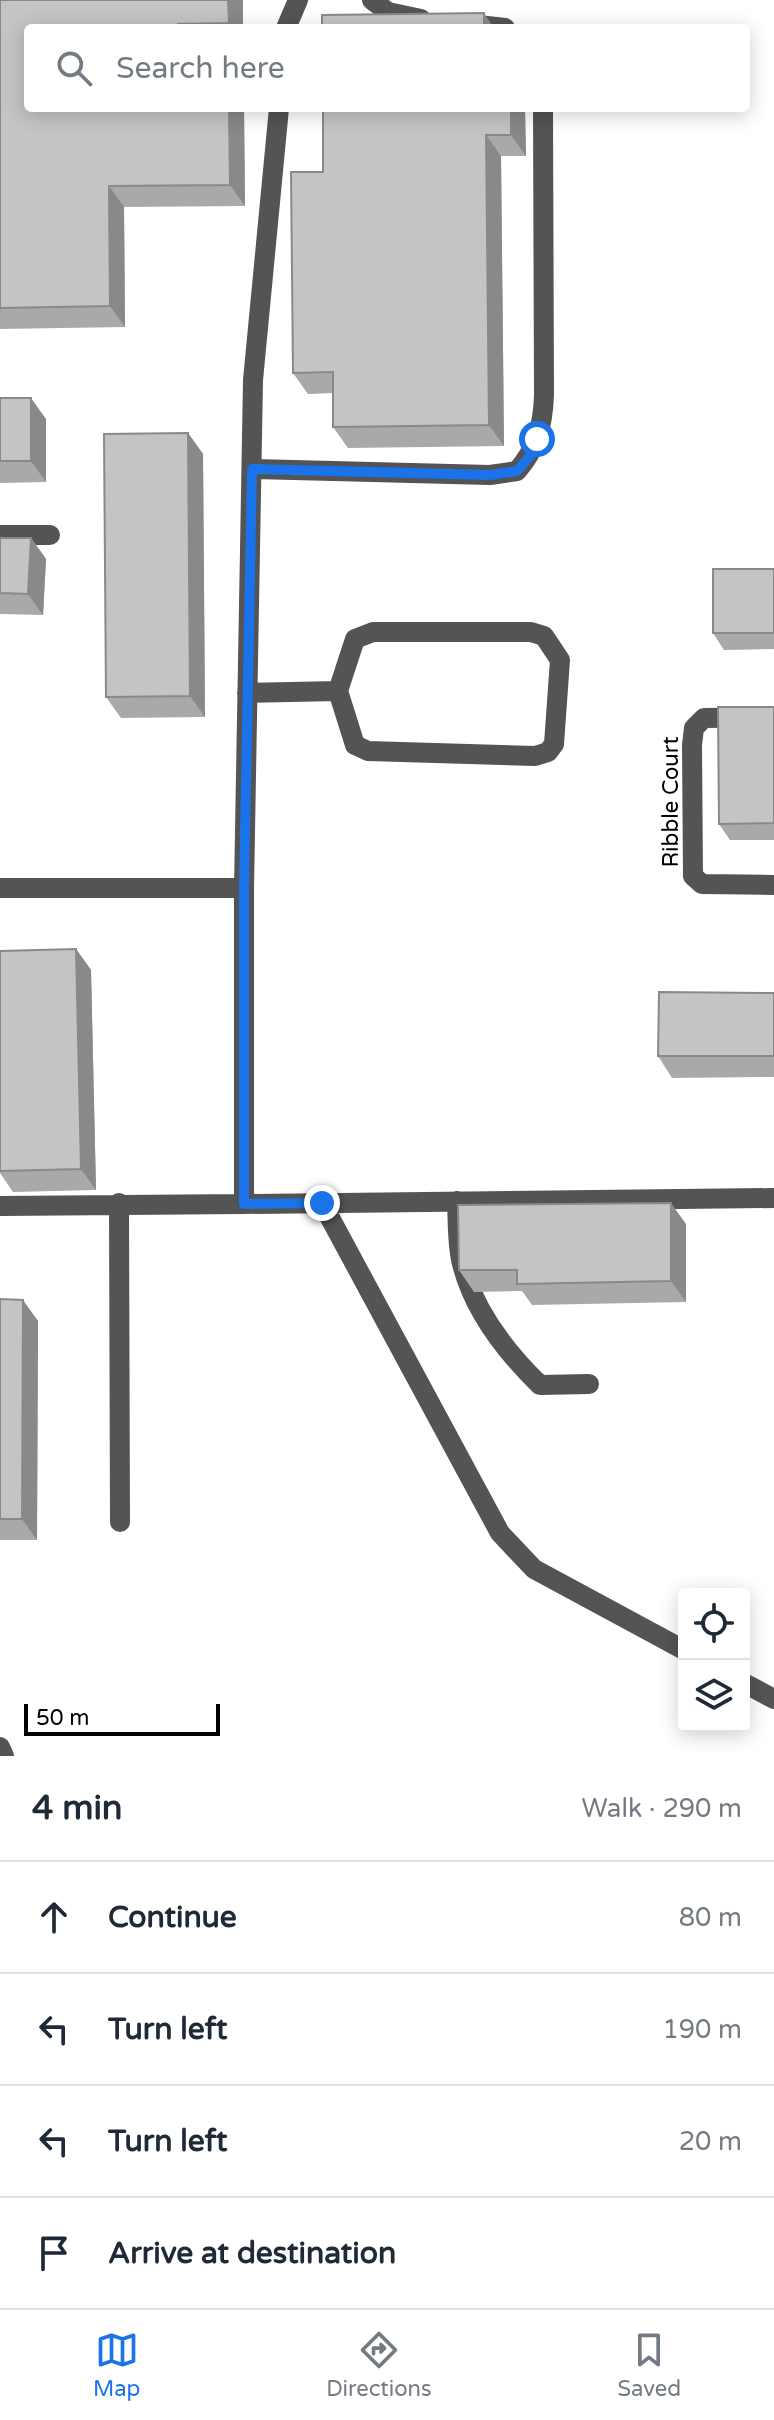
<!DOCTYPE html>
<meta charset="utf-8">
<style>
:root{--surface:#fff;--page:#f2f2f3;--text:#1f2937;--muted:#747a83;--line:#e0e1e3;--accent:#1a73e8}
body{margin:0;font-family:"Varela Round",sans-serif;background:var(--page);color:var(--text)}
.controls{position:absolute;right:24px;bottom:24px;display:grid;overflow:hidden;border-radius:8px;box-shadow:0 4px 20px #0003}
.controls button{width:72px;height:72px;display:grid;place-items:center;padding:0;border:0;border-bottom:2px solid var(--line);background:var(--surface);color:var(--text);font:40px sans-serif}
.scale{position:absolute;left:24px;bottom:20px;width:196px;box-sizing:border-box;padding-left:8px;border:4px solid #000;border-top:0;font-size:22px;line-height:28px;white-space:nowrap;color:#000;-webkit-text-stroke:6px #fff;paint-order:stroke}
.stop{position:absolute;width:24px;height:24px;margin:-18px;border:6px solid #1a73e8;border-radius:50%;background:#fff}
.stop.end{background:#1a73e8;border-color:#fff;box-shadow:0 2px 8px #0008}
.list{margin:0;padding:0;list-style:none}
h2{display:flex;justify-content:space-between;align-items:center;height:104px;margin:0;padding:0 32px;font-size:34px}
h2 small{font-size:26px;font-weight:400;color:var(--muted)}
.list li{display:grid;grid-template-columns:52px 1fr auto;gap:24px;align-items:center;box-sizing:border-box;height:112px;padding:0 32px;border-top:2px solid var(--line)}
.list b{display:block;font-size:30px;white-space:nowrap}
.list em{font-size:26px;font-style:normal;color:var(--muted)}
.icon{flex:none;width:44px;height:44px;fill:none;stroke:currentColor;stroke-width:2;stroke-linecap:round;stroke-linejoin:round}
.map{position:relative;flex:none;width:774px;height:1756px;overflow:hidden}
.search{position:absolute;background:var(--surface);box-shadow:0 4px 20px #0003;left:24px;right:24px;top:24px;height:88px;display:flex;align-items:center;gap:20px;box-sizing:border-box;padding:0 28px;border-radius:8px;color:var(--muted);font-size:30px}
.sheet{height:552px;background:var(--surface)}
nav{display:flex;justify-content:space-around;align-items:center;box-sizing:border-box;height:112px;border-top:2px solid var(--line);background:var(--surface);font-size:22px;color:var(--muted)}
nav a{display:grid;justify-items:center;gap:4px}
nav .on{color:var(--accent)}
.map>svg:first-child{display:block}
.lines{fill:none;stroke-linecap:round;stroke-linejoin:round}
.minor{stroke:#545454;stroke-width:20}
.wall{fill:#a9a9a9}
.shaded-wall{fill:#898989}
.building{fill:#c4c4c4;stroke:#898989;stroke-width:2}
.route{stroke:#1a73e8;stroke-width:10}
.labels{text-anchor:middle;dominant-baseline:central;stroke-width:6;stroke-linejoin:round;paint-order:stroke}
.street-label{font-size:22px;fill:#000;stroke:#fff}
</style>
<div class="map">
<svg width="774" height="1756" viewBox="0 0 774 1756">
<rect width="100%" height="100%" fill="#fff"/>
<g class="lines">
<path class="minor" d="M372,0l16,12 33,7
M469,24l36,4
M286,28l12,-28
M252,469l238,6 27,-4c20,-23 26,-46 27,-76l-1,-287
M0,535h50
M247,693l91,-2 17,-52 18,-7h158l13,4 16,24 -6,84 -6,8 -13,4 -167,-5 -13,-6 -17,-54
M774,717l-70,1 -10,10 -2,17 1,131 9,8 72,1
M0,888h244
M457,1201c1,20 0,44 5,63 12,47 44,88 78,121l49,-1
M119,1203l1,319
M322,1203l178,330 34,36 150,81
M244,1204l530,-6
M0,1206l244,-2v-316l9,-508 26,-272
M744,1683l30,16
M0,1747l4,9"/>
</g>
<path class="wall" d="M0,0h243v28h-215v80h216l1,98 -121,1 1,120 -125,2z
M525,109l1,47h-25l3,290 -156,2 -15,-21v-34l-25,1 -15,-21 30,-201z
M0,398l46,21v63l-46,1z
M188,433l15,21 2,263 -84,1 -15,-21z
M0,538h31l15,21 -3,56 -43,-1z
M774,569v80l-50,1 -11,-17z
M774,707v133h-44l-11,-16z
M76,949l15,21 5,220 -83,2 -13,-19v-222z
M774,993v84l-102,1 -14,-22z
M686,1224v78l-154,3 -10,-14 -48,1 -15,-22z
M0,1299l38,22 -1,219h-37z"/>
<path class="shaded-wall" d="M228,0h15v28h-11l-3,-5z
M484,13l10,15h-10z
M229,108h15l1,98 -15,-21z
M511,108l14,1 1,47 -15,-21z
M486,135l15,21 3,290 -15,-21z
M109,186l15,21 1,120 -15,-21z
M31,398l15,21v63l-15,-21z
M188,433l15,21 2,263 -15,-21z
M31,538l15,21 -3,56 -15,-21z
M76,949l15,21 5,220 -15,-21z
M671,1203l15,21v78l-15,-21z
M23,1300l15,21 -1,219 -15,-21z"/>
<path class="building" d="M0,0h228l1,23 -51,1v4h-150v80h201l1,77 -121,1 1,120 -110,2z
M484,13v15h-162v-13z
M323,108h188v27h-25l3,290 -156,2v-55l-40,1 -2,-201h32z
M0,398h31v63h-31z
M188,433l2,263 -84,1 -2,-263z
M0,538h31l-3,56 -28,-1z
M713,569h61v64h-61z
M718,707h56v116l-55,1z
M76,949l5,220 -81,2v-220z
M659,992l115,1v63h-116z
M671,1203v78l-154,3v-14h-58l-1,-65z
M0,1299l23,1 -1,219h-22z"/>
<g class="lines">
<path class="route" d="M322,1203l-78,1v-316l8,-419 238,6 27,-4 14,-16 6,-16"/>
</g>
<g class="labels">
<g class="street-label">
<text transform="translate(671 802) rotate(-90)">Ribble Court</text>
</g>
</g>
</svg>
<div class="controls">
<button><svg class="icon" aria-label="locate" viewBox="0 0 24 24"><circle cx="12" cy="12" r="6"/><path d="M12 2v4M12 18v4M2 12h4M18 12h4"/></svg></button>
<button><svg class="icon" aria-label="layers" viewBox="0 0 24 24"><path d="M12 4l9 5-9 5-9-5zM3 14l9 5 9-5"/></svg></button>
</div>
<div class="scale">50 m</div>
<div class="stop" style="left:537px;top:439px"></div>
<div class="stop end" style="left:322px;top:1203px"></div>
<div class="search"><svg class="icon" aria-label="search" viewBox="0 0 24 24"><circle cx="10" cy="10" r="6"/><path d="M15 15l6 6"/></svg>Search here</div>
</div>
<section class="sheet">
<h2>4 min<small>Walk · 290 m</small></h2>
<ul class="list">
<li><svg class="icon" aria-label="ahead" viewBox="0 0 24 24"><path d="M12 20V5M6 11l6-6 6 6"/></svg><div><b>Continue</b></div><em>80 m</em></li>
<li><svg class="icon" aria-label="left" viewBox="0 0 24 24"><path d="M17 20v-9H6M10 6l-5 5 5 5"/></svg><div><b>Turn left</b></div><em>190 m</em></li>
<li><svg class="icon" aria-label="left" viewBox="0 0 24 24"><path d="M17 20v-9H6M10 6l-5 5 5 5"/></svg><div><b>Turn left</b></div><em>20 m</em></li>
<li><svg class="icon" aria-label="arrive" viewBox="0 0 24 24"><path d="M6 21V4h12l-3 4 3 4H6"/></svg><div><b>Arrive at destination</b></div></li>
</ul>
</section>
<nav>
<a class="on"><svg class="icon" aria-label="map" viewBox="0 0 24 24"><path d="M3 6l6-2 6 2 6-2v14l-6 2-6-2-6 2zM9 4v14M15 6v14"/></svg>Map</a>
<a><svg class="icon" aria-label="directions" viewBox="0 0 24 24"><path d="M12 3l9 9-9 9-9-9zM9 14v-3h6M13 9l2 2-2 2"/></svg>Directions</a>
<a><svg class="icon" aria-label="saved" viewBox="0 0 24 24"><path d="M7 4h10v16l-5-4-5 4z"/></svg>Saved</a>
</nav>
